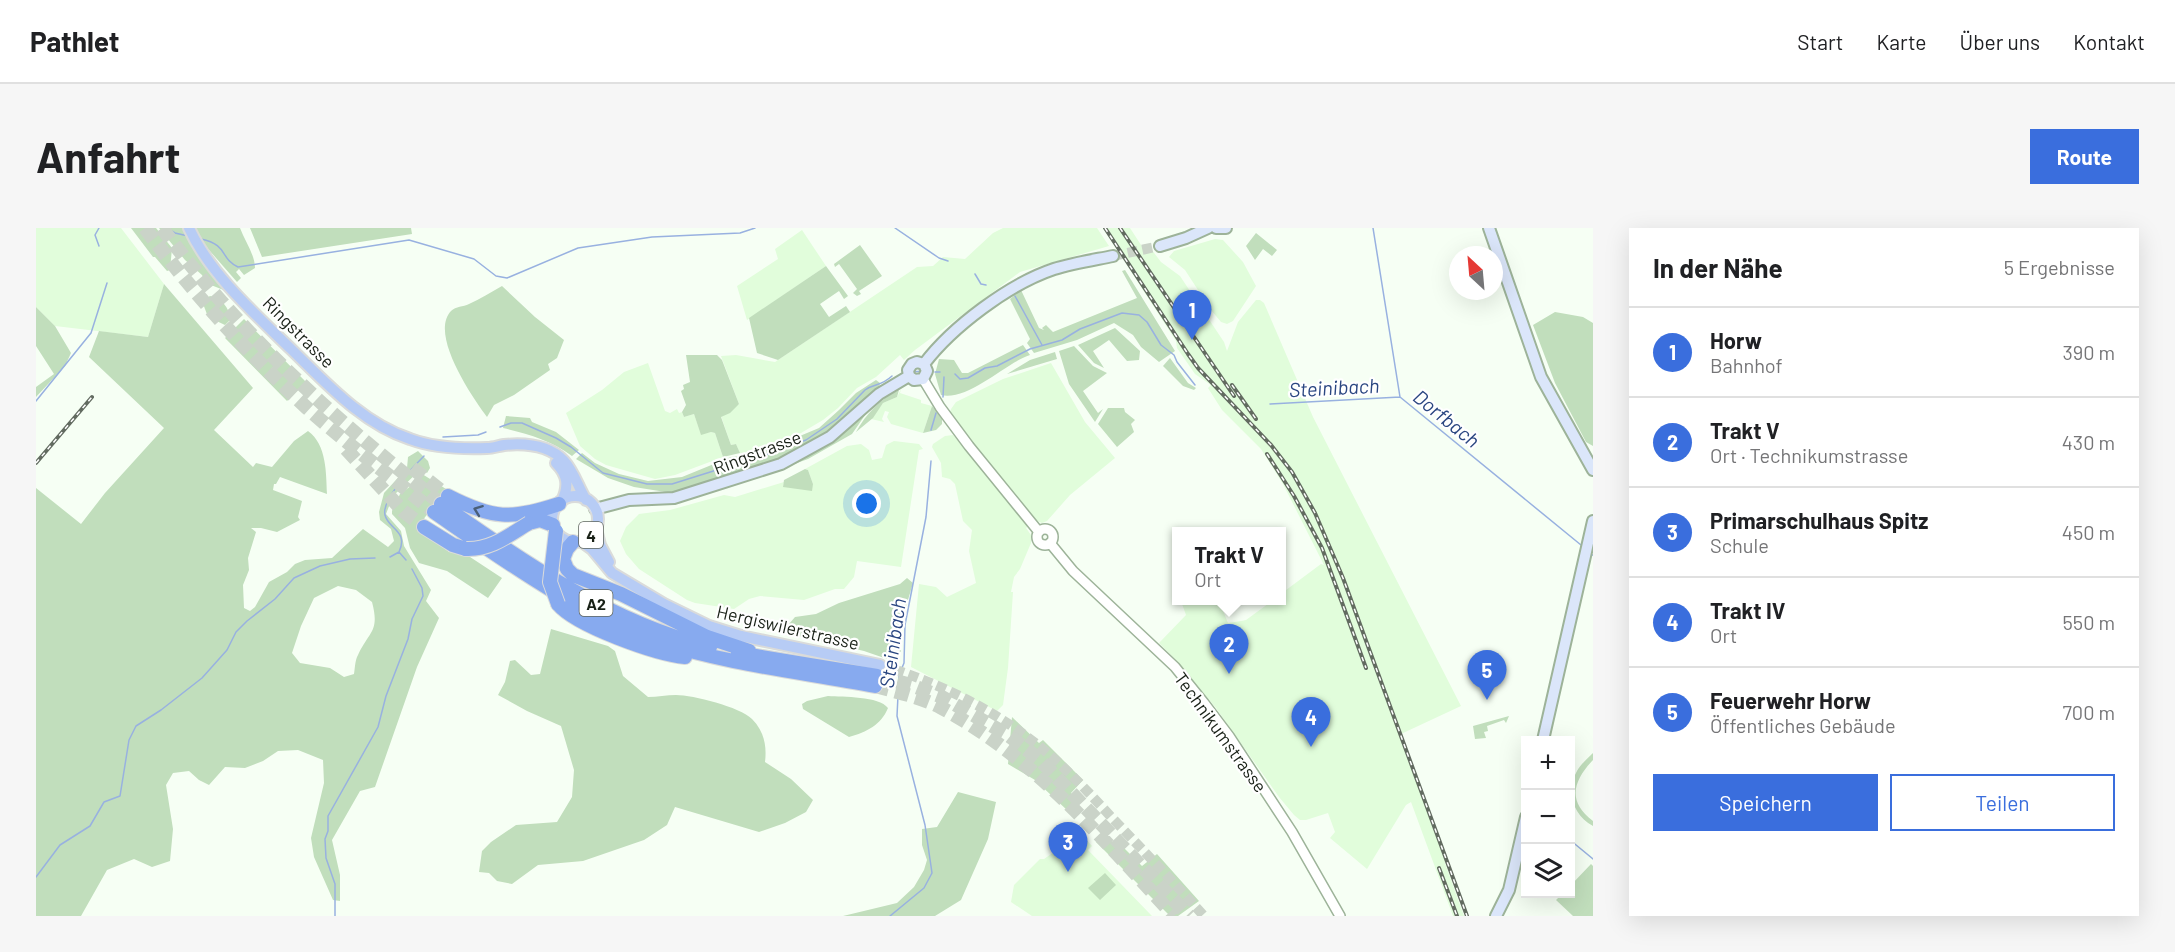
<!DOCTYPE html>
<html lang="de">
<meta charset="utf-8">
<style>
:root{--surface:#fff;--page:#f6f6f6;--text:#202124;--muted:#757577;--line:#e0e0e0;--accent:#3a6edd}
body{margin:0;font-family:Barlow,sans-serif;background:var(--page);color:var(--text)}
.controls{position:absolute;right:18px;bottom:18px;display:grid;overflow:hidden;border-radius:0px;box-shadow:0 6px 24px #0002}
.controls button{width:54px;height:54px;display:grid;place-items:center;padding:0;border:0;border-bottom:2px solid var(--line);background:var(--surface);color:var(--text);font:30px sans-serif}
.compass{position:absolute;left:1413px;top:18px;width:54px;height:54px;border-radius:50%;background:var(--surface);box-shadow:0 6px 24px #0002;rotate:334deg}
.you{position:absolute;left:831px;top:276px;width:21px;height:21px;margin:-15px;border:4px solid #fff;border-radius:50%;background:#1a73e8;box-shadow:0 0 0 9px #1a73e833}
.badge{display:grid;place-items:center;width:39px;height:39px;border-radius:50%;background:var(--accent);color:#fff;font-size:20px;font-weight:700}
.pin{position:absolute;translate:-50% -50px;filter:drop-shadow(0 2px 3px #0008)}
.pin::after{content:'';position:absolute;top:32px;width:21px;height:18px;background:inherit;clip-path:polygon(0 0,100% 0,50% 100%)}
.popup{position:absolute;left:1136px;top:299px;width:114px;height:78px;box-sizing:border-box;display:grid;place-content:center;border-radius:0px;background:var(--surface);filter:drop-shadow(0 2px 4px #0005);font-size:20px;white-space:nowrap;color:var(--muted)}
.popup b{font-size:22px;color:var(--text)}
.popup::after{content:'';position:absolute;left:50%;top:100%;margin-left:-12px;border:12px solid transparent;border-top-color:var(--surface)}
.list{margin:0;padding:0;list-style:none}
h2{display:flex;justify-content:space-between;align-items:center;height:78px;margin:0;padding:0 24px;font-size:26px}
h2 small{font-size:20px;font-weight:400;color:var(--muted)}
.list li{display:grid;grid-template-columns:39px 1fr auto;gap:18px;align-items:center;box-sizing:border-box;height:90px;padding:0 24px;border-top:2px solid var(--line)}
.list b{display:block;font-size:22px;white-space:nowrap}
.list p{margin:0;font-size:20px;white-space:nowrap;color:var(--muted)}
.list em{font-size:20px;font-style:normal;color:var(--muted)}
.actions{display:flex;gap:12px;padding:18px 24px}
.actions a{flex:1;padding:14px 0;border:2px solid var(--accent);border-radius:0px;text-align:center;font-size:21px;color:var(--accent)}
.actions .main{background:var(--accent);color:#fff}
.icon{flex:none;width:33px;height:33px;fill:none;stroke:currentColor;stroke-width:2;stroke-linecap:round;stroke-linejoin:round}
.map{position:relative;flex:none;width:1557px;height:688px;overflow:hidden;border-radius:0px}
header{display:flex;align-items:center;gap:36px;box-sizing:border-box;height:84px;padding:0 30px;background:var(--surface);border-bottom:2px solid var(--line)}
header strong{font-size:28px}
nav{display:flex;gap:33px;margin-inline-start:auto;font-size:21px}
.intro{display:flex;align-items:center;justify-content:space-between;box-sizing:border-box;height:144px;padding:0 36px}
h1{margin:0;font-size:42px}
.button{padding:15px 27px;border-radius:0px;background:var(--accent);color:#fff;font-size:21px;font-weight:700}
main{display:flex;gap:36px;padding:0 36px}
aside{flex:1;background:var(--surface);border-radius:0px;box-shadow:0 6px 24px #0002}
.map>svg:first-child{display:block}
.built{fill:#e1fddb}
.green{fill:#c1debc;fill-rule:evenodd}
.lines{fill:none;stroke-linecap:round;stroke-linejoin:round}
.stream{stroke:#98b1e0;stroke-width:1.5}
.secondary-tunnel{stroke:#cad3c8;stroke-width:10;stroke-dasharray:10 5;stroke-linecap:butt}
.primary-tunnel{stroke:#cad3c8;stroke-width:10;stroke-dasharray:10 5;stroke-linecap:butt}
.motorway-tunnel{stroke:#cad3c8;stroke-width:14;stroke-dasharray:14 7;stroke-linecap:butt}
.tertiary-casing{stroke:#9db399;stroke-width:12}
.secondary-casing{stroke:#9db399;stroke-width:14}
.primary-casing{stroke:#dadbda;stroke-width:14}
.motorway-casing{stroke:#dadbda;stroke-width:16}
.tertiary{stroke:#fff;stroke-width:9}
.secondary{stroke:#dbe6fa;stroke-width:10}
.primary{stroke:#b7ccf5;stroke-width:10}
.motorway{stroke:#87aaef;stroke-width:14}
.rail-casing{stroke:#626b60;stroke-width:4}
.rail{stroke:#fff;stroke-width:1.5;stroke-dasharray:4.5;stroke-linecap:butt}
.motorway-bridge-casing{stroke:#dadbda;stroke-width:16;stroke-linecap:butt}
.motorway-bridge{stroke:#87aaef;stroke-width:14}
.oneway{stroke:#4a5f78}
.labels{text-anchor:middle;dominant-baseline:central;stroke-width:4.5;stroke-linejoin:round;paint-order:stroke}
.shield{fill:#fff;stroke:#5e645d;stroke-width:1.5}
.shield-label{font-size:16px;font-weight:bold;fill:#192117}
.street-label{font-size:18px;fill:#192117;stroke:#fff}
.water-label{font-size:20px;font-style:italic;fill:#2a4681;stroke:#fff}
</style>
<header>
<strong>Pathlet</strong>
<nav><a>Start</a><a>Karte</a><a>Über uns</a><a>Kontakt</a></nav>
</header>
<div class="intro"><h1>Anfahrt</h1><a class="button">Route</a></div>
<main>
<div class="map">
<svg width="1557" height="688" viewBox="0 0 1557 688">
<rect width="100%" height="100%" fill="#f6fff4"/>
<path class="built" d="M0,0h85l43,56 -16,53 -93,-11 -19,-19z
M967,0h94l12,18 -89,26 -105,78 -11,10 -4,-5 -24,22 -19,11 -19,20 -15,12 -22,13 -47,19 -14,1 -4,-9 -5,1 -10,-29 18,-12 -18,-48 15,-1 39,7 142,-95 16,-1 10,-9 22,2 28,-26z
M1067,0h27l13,20 5,-3 13,17 19,14 44,66 3,9 11,-29 18,-22h4l4,3 49,114 148,289 -60,28 45,121 -1,8 19,53h-11l-42,-114 -5,3 -39,64 -37,-31 5,-6 -7,-19 -22,7h-6l-6,-5 -15,-18 -63,-89 -38,-46 -19,-19 27,-28 -5,-14h38l9,22 13,-2 5,-1 26,-19 10,-1v-7l39,-29 3,1 -41,-81 -22,-35 -39,-39 -14,-22 3,-3 -16,-11 -18,-26 -1,-7z
M766,2l24,36 -79,54 -10,-34 41,-27 -3,-10z
M1179,11l8,1 20,22 13,24 -23,35 -6,3 -6,-2 -10,-12 -26,-40 -16,-13 5,-6z
M612,135l17,48 5,2 7,-4 2,4 3,-1 2,5 10,-3 7,20 10,-2 4,1 8,24 -48,18 -20,4 -49,-14 -11,-6 -15,-13 -14,-33 36,-23 22,-18z
M1015,135l34,59 30,36 -45,37 -23,26 -5,2 -7,-3 -9,8 5,7v8l-11,26 -6,8 -3,15h2l-5,76 -5,37 -6,6 -86,-44 8,-83 17,3 11,10 29,-14 -7,-32 3,-21 -9,-9 -8,-37 -5,-5 -8,-2 -1,-14 -9,-16 1,-3 12,-8 8,-1 27,31 6,-6 -36,-47 1,-4 5,-7 47,-23z
M865,161l-1,4 21,7v3l11,3 -9,27 -32,-9 -4,-7 2,-5 -4,-1 -3,8 2,3 -13,-3 12,-16 14,-6z
M858,213l25,3 4,5 -4,1 -18,117 -44,-6 -3,16 -10,12h-9l-31,11 -44,-4 -11,3 -15,10 -39,-6 -8,-3 -48,-31 -13,-15 -6,-13 6,-14 13,-13 31,-4 54,-15 11,2 49,-15 -1,4 30,-2 -5,-14 -3,-1 42,-23 14,-2 8,6 3,10 10,-2 4,-13z
M1038,598l18,20 -4,4 64,66h-120l-21,-14 3,-17 26,-26h4l13,-9 6,-6 -4,-4z"/>
<path class="green" d="M95,0h25l16,20 -2,22 -3,1 -12,-14h-2z
M123,0h25l8,18 34,45 -20,-8 -4,-8 -17,-15z
M159,0h45c5,13 15,27 15,40l-11,7 -5,-6 -3,3 5,6 -4,4 -35,-40z
M214,0h161l1,6 -150,23z
M1220,5l21,17 -5,6 -9,-7 -8,11 -9,-14z
M824,17l22,31 -23,15 2,3 -4,2 -4,-3 4,-4 -18,-25 -4,3 -1,-3z
M790,38l22,30 -4,3 -5,-8 -19,13 9,13 17,-11 4,6 -72,48 -21,-7 -8,-35z
M1089,42l50,81 -16,11 -18,-15 -8,-12 -19,-12 -37,17 -43,13 -7,-10 3,-4 -20,-40 11,-9 18,38 5,2 -2,-2 4,-3 7,7 84,-34 -15,-27z
M128,56l89,104 -39,42 39,37 3,-4 16,4 22,-26 14,-10c19,14 18,42 19,63l-47,-17 -4,7h-2l-1,6 29,11 -4,16 2,3 -23,12 -16,-4h-10l5,4 -8,26 1,12 -6,15 1,23 6,3 5,-4 14,-25 18,-10 8,-8 10,-4 27,-2 31,-29 25,18 6,-6 -3,-12 -11,-9 -1,-8 5,-19 23,-25 1,-11 10,-6 10,10 2,7 -3,5 -6,-4 -28,27 -7,18 15,17 3,15 27,44 -5,11 13,17 -22,49 -42,120 -15,4 -28,49 8,35v26l-7,-1 -19,-43 -3,-19 13,-55 -1,-23 -25,-10 -20,1 -15,10 -18,7 -20,-1 -16,18 -10,-5 -10,-9 -16,2 -7,12 7,44 -3,32 -18,6 -18,-8 -27,11 -26,46h-45v-428l45,36 24,-31 59,-65 -75,-71 10,-26 49,6zM302,358l18,4 16,12c8,30 -3,29 -14,53 -3,5 -3,13 -4,19l-10,3 -14,-9 -30,-5 -8,-10 9,-27 13,-28z
M466,58l33,31 29,23 -7,18 -9,6 2,6 -36,25 -20,10 -7,12c-15,-20 -58,-83 -36,-106 5,-5 12,-4 18,-7 11,-5 22,-12 33,-18z
M174,68c13,3 18,11 21,23l-6,6 -17,-8 -6,-16z
M0,79l19,19 16,27 -6,13 -29,31v-10l18,-13 -18,-28z
M1519,84l28,5 10,6v123l-7,-4 -31,-59 -22,-58z
M208,91l62,63 -19,19 -62,-63z
M1079,100l25,23 -1,9 -12,1 -18,-21 -16,11 11,17 -10,-5 -16,-18z
M987,117l7,10c-25,8 -61,46 -89,40l-6,-21 4,-15 15,1 8,13h6z
M1038,118l19,20 14,7 -24,18 15,22 5,-4 -8,13 -26,-38 -10,-33z
M1019,124l2,7 -50,15 23,-14z
M650,127h31l5,5 17,44 -9,9 -9,4 10,28 5,-1 4,9 -17,4 -8,-24 -4,-1 -10,3 -7,-21 -10,3 -2,-5 4,-7 -5,-14 3,-2 -1,-4 7,-3z
M1134,130l18,25 8,5 -2,2 -11,-4 -20,-20z
M840,152l4,3 -1,5 -28,27 -39,29 -37,17 -103,32 -38,-6 -26,-9 -32,-19 6,-6 13,10 24,11 29,7 34,-4 49,-20 23,-2 65,-27 20,-18 17,-17z
M863,162l-2,7 -14,6 -10,15 -17,14c10,-18 24,-33 43,-42z
M847,169l-13,11 -18,26 -44,25 -58,21 11,-4z
M896,178l10,12v6l-6,6 -13,3z
M1072,180h16l1,4 10,8 -4,4 3,8 -17,15 -19,-23z
M470,188l24,2 2,4 24,10 23,18 -7,6c-22,-16 -43,-22 -69,-28z
M769,241l3,1 5,14 -1,7 -29,-4 1,-7z
M383,244l27,17 -29,39 32,24 18,3 35,23 -14,20 -41,-27 -28,-8 -9,-15 -5,-20 -13,-14v-3l8,-17 12,-9z
M871,350l6,5 -13,44 1,24 -8,10 -29,-10 -74,-17 -1,-10 6,-7 21,-3 23,-11 61,-19z
M515,401l57,17 7,5 8,25 25,21c9,0 19,-2 28,-2 17,0 64,12 76,24 12,12 15,27 13,43l26,17 22,21 -7,12 -21,11 -26,9 -84,-25 -8,18 -23,15 -61,21 -45,4 -26,19 -15,-3 -8,-8 -10,-1 3,-21 9,-9 25,-17 41,-3 15,-25 2,-27 -13,-44 -34,-15 -29,-16 7,-13 5,-21 5,-1 16,15 9,-1z
M792,468c15,1 51,0 60,12 -7,17 -21,24 -39,29l-46,-28 -1,-5 5,-3z
M1473,488l-3,7 -2,-3 -17,6 1,5 -4,1 2,6 -11,1 -2,-13z
M976,489l27,26 4,-3 40,40 -12,13 7,8 -10,10 -33,-31 -27,-16z
M1557,525v7c-19,20 -27,41 0,61v5c-20,-11 -28,-35 -16,-55 4,-7 10,-12 16,-18z
M922,564l38,10 -8,37 -27,61 -26,16h-92l54,-13 17,-16 10,-17 3,-10 -5,-15v-16l15,-2z
M1069,606l12,13 3,-3 22,22 15,-12 42,47 -21,15h-8l-74,-74z
M1555,636l2,2v50h-20l-17,-16 6,-6h8l1,-9z
M1069,645l11,12 -16,15 -12,-12z"/>
<g class="lines">
<path class="stream" d="M63,0l-4,7 4,11
M131,0l8,5 13,3
M859,0l44,30 9,3
M1337,0l27,169 181,148
M165,11c28,6 18,19 37,28l171,-27 65,19 22,17 11,2 71,-30 74,-11 88,-4 15,-5
M939,46l6,10 5,1
M979,68l27,49
M878,144l7,-1
M899,144h5
M919,146l5,5 8,-1 17,-10 12,-2 33,-17 32,-9 18,-11 42,-16 17,2 8,7 14,23 13,10 3,7 18,23
M907,169l1,-20
M0,173l55,-68 16,-50
M1234,176l130,-7
M464,199l11,-4h11l34,15 15,9 32,26 44,11h25l51,-16 4,-5 6,3 7,-4 9,-1 57,-21 31,-21 28,-29c10,-7 15,-3 27,-14
M895,202l5,-17
M407,209l35,-2 8,-3
M363,324l7,8
M1556,327h1
M354,329l9,-5c10,-21 -11,-23 -14,-37 -4,-16 28,-48 39,-59
M1534,612l23,19
M0,649l24,-32 30,-19 14,-24 16,-6 9,-56 7,-14 25,-16 41,-32 25,-28 9,-18 11,-11 28,-22 19,-21 26,-12 30,-7 25,-1
M299,688v-32l-9,-26 -1,-19 3,-8v-15l50,-89 8,-31 22,-57 4,-20 11,-23 -1,-8 -10,-19
M854,688l34,-28 8,-15 -7,-48 -28,-109 2,-41 5,-12 1,-38 21,-108 5,-56"/>
<path class="secondary-tunnel" d="M1077,28l47,-10"/>
<path class="primary-tunnel" d="M844,437c60,18 117,46 165,86 25,21 46,44 68,68 31,32 61,64 91,97"/>
<path class="motorway-tunnel" d="M109,0c48,65 102,125 162,180 40,36 85,69 127,104
M126,0c44,60 96,116 150,166 41,39 86,74 129,110
M310,221l57,62 21,16
M376,240l36,28
M841,448l34,9 31,12 66,38 31,24 150,157
M839,458c22,6 45,11 65,21 94,50 163,132 234,209"/>
<g class="tertiary-casing">
<path id="tertiary" d="M887,151l17,28 29,39 70,86
M1001 309a8 8 0 1 1 16 0a8 8 0 1 1-16 0Z
M1014,315l23,28 102,96 29,36 25,33 63,96 48,84"/>
</g>
<g class="secondary-casing">
<path id="secondary" d="M1180,0h10
M1453,0l52,149 52,93
M1124,18l26,-8 22,-10
M888,136c28,-37 85,-80 130,-95 19,-6 39,-9 59,-13
M873,148l5,4 9,-1 4,-8 -3,-7
M873,148l-1,-6 4,-6 5,-2 7,2
M559,281l34,-9 45,-2 107,-34 49,-27 49,-43 30,-18
M1507,512l50,-219
M1460,688l13,-26 17,-73"/>
</g>
<g class="primary-casing">
<path id="primary" d="M153,0c21,46 66,86 102,121 35,34 72,75 119,90 24,9 51,10 77,9 6,0 11,-2 17,-3 21,-2 45,0 60,16 10,11 14,26 22,39
M520,235c12,12 13,23 6,38
M516 291a23 23 0 1 1 46 0a23 23 0 1 1-46 0Z
M560,301l4,16 9,17
M545,313l11,8 20,24 52,31 45,22 32,10 139,29"/>
</g>
<g class="motorway-casing">
<path id="motorway" d="M412,268c45,23 63,24 111,8
M405,276c83,59 169,118 269,143
M398,284c71,49 144,102 226,130 70,23 143,30 215,44
M493,295l11,-3 13,5
M388,299l29,18 13,4
M537,314l-6,7 -4,10 4,10 6,6 48,19 86,43 42,14
M522,376c18,22 98,50 127,53
M702,425l139,23"/>
</g>
<use href="#tertiary" class="tertiary"/>
<use href="#secondary" class="secondary"/>
<use href="#primary" class="primary"/>
<use href="#motorway" class="motorway"/>
<g class="rail-casing">
<path id="rail" d="M1069,0l83,126 10,14 73,77 21,27 23,41 28,65 124,338
M1084,0l114,168
M1196,157l24,34
M1231,226l27,42 28,52 44,120
M0,235l56,-66
M1403,640l18,48"/>
</g>
<use href="#rail" class="rail"/>
<g class="motorway-bridge-casing">
<path id="motorway-bridge" d="M520,303l-6,51 8,22
M430,321c25,1 43,-14 63,-26"/>
</g>
<use href="#motorway-bridge" class="motorway-bridge"/>
</g>
<defs><path id="oneway-chevron" d="M-2-3.5L2.5 0L-2 3.5" fill="none" stroke-width="1.6" stroke-linecap="round" stroke-linejoin="round" transform="scale(1.5)"/></defs>
<use class="oneway" href="#oneway-chevron" transform="translate(442 282) rotate(-159)"/>
<g class="labels">
<g class="shield">
<rect x="543" y="294" width="24" height="26" rx="4.5"/>
<rect x="543.5" y="362" width="33" height="26" rx="4.5"/>
</g>
<g class="shield-label">
<text x="555" y="307">4</text>
<text x="560" y="375">A2</text>
</g>
<g class="street-label">
<text transform="translate(263 104) rotate(45)">Ringstrasse</text>
<text transform="translate(721 224) rotate(-21)">Ringstrasse</text>
<text transform="translate(752 399) rotate(13)">Hergiswilerstrasse</text>
<text transform="translate(1185 504) rotate(54)">Technikumstrasse</text>
</g>
<g class="water-label">
<text transform="translate(1298 159) rotate(-3)">Steinibach</text>
<text transform="translate(1411 190) rotate(39)">Dorfbach</text>
<text transform="translate(856 415) rotate(-82)">Steinibach</text>
</g>
</g>
</svg>
<div class="controls">
<button>+</button>
<button>−</button>
<button><svg class="icon" aria-label="layers" viewBox="0 0 24 24"><path d="M12 4l9 5-9 5-9-5zM3 14l9 5 9-5"/></svg></button>
</div>
<svg class="compass" viewBox="-18 -18 36 36"><path d="M0-13l5 13h-10z" fill="#e53935"/><path d="M0 13l5-13h-10z" fill="#757577"/></svg>
<div class="you"></div>
<div class="pin badge" style="left:1156px;top:112px">1</div>
<div class="pin badge" style="left:1193px;top:446px">2</div>
<div class="popup"><b>Trakt V</b>Ort</div>
<div class="pin badge" style="left:1032px;top:644px">3</div>
<div class="pin badge" style="left:1275px;top:519px">4</div>
<div class="pin badge" style="left:1451px;top:472px">5</div>
</div>
<aside>
<h2>In der Nähe<small>5 Ergebnisse</small></h2>
<ul class="list">
<li><span class="badge">1</span><div><b>Horw</b><p>Bahnhof</p></div><em>390 m</em></li>
<li><span class="badge">2</span><div><b>Trakt V</b><p>Ort · Technikumstrasse</p></div><em>430 m</em></li>
<li><span class="badge">3</span><div><b>Primarschulhaus Spitz</b><p>Schule</p></div><em>450 m</em></li>
<li><span class="badge">4</span><div><b>Trakt IV</b><p>Ort</p></div><em>550 m</em></li>
<li><span class="badge">5</span><div><b>Feuerwehr Horw</b><p>Öffentliches Gebäude</p></div><em>700 m</em></li>
</ul>
<div class="actions"><a class="main">Speichern</a><a>Teilen</a></div>
</aside>
</main>
